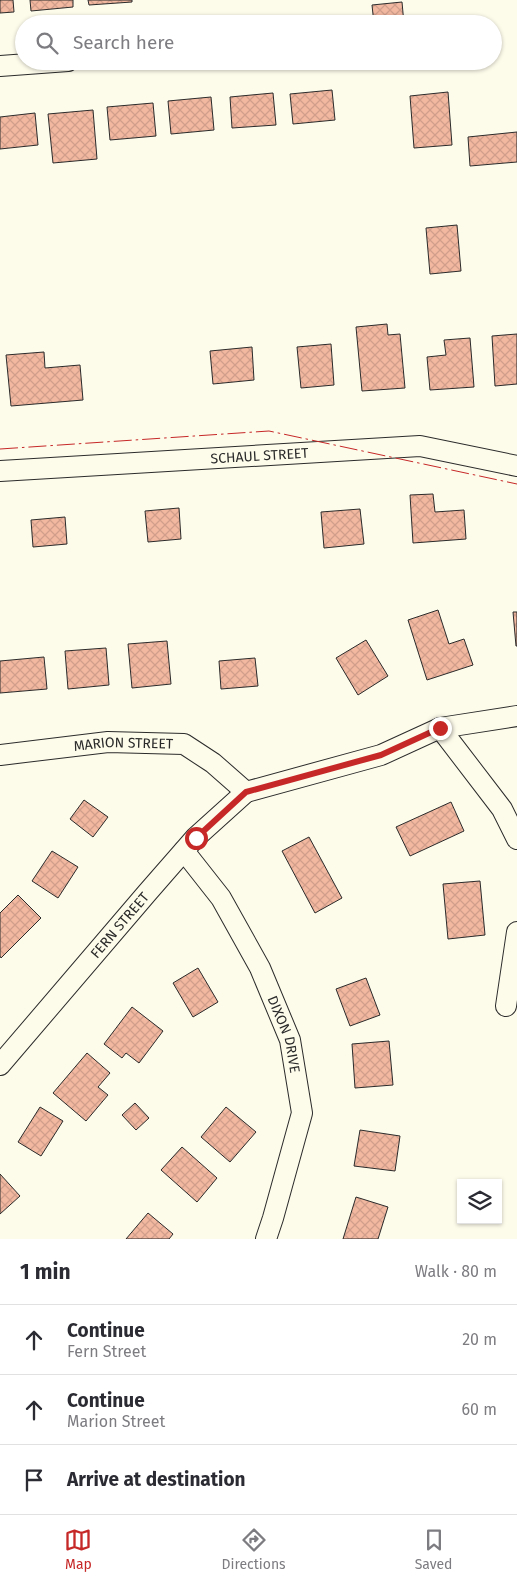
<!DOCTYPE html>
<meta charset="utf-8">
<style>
:root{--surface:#fff;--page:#f7f7f7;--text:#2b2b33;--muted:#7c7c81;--line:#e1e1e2;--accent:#c62828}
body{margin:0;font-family:"Fira Sans",sans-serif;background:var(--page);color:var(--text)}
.controls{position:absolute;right:15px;bottom:15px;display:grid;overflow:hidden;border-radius:0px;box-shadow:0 1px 4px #0004}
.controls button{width:45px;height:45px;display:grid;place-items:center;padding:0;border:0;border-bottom:1px solid var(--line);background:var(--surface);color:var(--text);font:25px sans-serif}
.stop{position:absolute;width:15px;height:15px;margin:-11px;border:4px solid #c62828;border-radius:50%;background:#fff}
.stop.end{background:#c62828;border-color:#fff;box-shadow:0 1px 5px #0008}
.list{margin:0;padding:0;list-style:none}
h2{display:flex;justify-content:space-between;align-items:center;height:65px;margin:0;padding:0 20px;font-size:21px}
h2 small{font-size:16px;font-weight:400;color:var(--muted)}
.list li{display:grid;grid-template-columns:32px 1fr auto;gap:15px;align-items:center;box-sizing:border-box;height:70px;padding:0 20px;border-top:1px solid var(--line)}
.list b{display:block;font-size:19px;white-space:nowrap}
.list p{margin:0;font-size:16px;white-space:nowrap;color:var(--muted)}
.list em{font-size:16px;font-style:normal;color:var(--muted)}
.icon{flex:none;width:28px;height:28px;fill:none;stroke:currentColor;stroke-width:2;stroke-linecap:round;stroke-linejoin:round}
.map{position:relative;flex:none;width:517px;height:1239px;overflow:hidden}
.search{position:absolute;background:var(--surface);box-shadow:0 1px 4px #0004;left:15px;right:15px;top:15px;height:55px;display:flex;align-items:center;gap:12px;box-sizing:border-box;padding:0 18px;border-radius:28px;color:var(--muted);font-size:19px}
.sheet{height:275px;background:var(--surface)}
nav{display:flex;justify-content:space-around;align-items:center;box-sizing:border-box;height:70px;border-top:1px solid var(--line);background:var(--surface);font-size:14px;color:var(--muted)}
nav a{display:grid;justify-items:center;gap:2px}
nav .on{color:var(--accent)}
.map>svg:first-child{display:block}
.building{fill:url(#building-cross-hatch);stroke:#2b2b2b}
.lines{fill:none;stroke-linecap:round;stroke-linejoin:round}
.minor-casing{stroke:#2b2b2b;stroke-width:22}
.minor{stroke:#fdfbea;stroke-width:20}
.power{stroke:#c62828;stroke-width:1;stroke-dasharray:18 4 2.5 4;stroke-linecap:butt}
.route{stroke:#c62828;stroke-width:6}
.labels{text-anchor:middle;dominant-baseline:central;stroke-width:4;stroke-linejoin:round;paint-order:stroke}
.street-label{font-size:14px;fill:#2b2b2b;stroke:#fdfbea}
</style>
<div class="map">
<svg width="517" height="1239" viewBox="0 0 517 1239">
<defs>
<pattern id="building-cross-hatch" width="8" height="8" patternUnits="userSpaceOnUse" patternTransform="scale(1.25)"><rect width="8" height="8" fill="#f2b8a0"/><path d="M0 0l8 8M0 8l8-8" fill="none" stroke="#d09e8a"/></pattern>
</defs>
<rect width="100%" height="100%" fill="#fdfbea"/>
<path class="building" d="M0,0h13l1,12 -14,1z
M30,0h43v7l-42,4z
M88,0h44v2l-43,3z
M402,2l2,22h-30l-2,-19z
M332,90l3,30 -42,4 -3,-30z
M448,92l4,53 -38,3 -4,-52z
M273,93l3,32 -44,3 -2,-31z
M211,97l3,33 -43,4 -3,-33z
M153,103l3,33 -46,4 -3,-33z
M93,110l4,49 -44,4 -5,-49z
M35,113l3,32 -38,4v-32z
M517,132v30l-47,4 -2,-29z
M457,225l4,46 -31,3 -4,-46z
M387,324l1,11 12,-1 5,54 -43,3 -6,-64z
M517,334v50l-22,2 -3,-50z
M470,338l4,49 -44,3 -3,-33 19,-2 -2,-15z
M331,344l3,41 -33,3 -4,-41z
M252,347l2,33 -41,4 -3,-33z
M44,352l1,16 35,-3 3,35 -72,6 -5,-51z
M433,494l2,18 29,-2 2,29 -53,4 -3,-48z
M179,508l2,31 -33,3 -3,-31z
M360,509l4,35 -40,4 -3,-36z
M65,517l2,27 -34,3 -2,-27z
M438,610l11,34 15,-5 9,26 -46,15 -19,-60z
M513,612h4v34h-1z
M366,640l22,36 -30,19 -22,-37z
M167,641l4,43 -39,4 -4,-44z
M106,648l3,37 -41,4 -3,-38z
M44,657l3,32 -47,4v-32z
M255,658l3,28 -37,3 -2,-28z
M84,800l24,17 -15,20 -23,-18z
M451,802l13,29 -54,25 -14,-29z
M309,837l33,61 -27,15 -33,-62z
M52,851l26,16 -20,31 -26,-17z
M480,881l5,54 -37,4 -5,-55z
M18,895l23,23 -40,40 -1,-2v-43z
M198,968l20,34 -25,15 -20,-34z
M366,978l14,37 -30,11 -14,-37z
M132,1007l31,24 -24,32 -13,-10 -4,5 -18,-14z
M389,1041l4,44 -38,3 -3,-44z
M87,1053l23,20 -12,14 10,8 -22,26 -33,-28z
M135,1103l14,15 -13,12 -14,-15z
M40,1107l23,14 -22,35 -23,-14z
M226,1107l30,25 -26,30 -29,-25z
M360,1130l40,6 -5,35 -41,-5z
M182,1147l35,31 -20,24 -36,-32z
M0,1174l20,22 -20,18z
M356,1197l32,10 -10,32h-35z
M148,1213l25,21 -4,5h-43z"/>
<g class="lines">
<g class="minor-casing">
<g id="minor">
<path d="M0,66l68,-5"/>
<path id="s1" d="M0,471l420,-25 97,20"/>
<path d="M440,728l62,81 15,30"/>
<path id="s2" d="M0,755l108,-13 76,2 29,19 33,29 135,-37 59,-27 77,-12"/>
<path id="s3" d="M184,851l37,47 39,70 30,72 12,73 -29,105 -7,21"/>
<path d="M506,1006l11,-74"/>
<path id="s4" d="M0,1065l147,-172 48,-55 51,-46"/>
</g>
</g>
<use href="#minor" class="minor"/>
<path class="power" d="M0,449l269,-18 248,53"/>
</g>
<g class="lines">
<path class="route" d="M196,838l50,-46 135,-37 59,-27"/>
</g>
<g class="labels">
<g class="street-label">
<text stroke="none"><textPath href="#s1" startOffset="260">SCHAUL STREET</textPath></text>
<text stroke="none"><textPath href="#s2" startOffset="124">MARION STREET</textPath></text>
<text stroke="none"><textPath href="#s4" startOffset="184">FERN STREET</textPath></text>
<text stroke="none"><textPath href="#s3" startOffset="211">DIXON DRIVE</textPath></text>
</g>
</g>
</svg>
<div class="controls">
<button><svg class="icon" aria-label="layers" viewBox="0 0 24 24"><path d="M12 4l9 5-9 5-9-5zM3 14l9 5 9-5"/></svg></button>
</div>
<div class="stop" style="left:196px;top:838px"></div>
<div class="stop end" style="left:440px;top:728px"></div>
<div class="search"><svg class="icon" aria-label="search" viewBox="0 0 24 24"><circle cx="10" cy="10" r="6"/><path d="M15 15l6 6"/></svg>Search here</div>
</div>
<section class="sheet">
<h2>1 min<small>Walk · 80 m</small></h2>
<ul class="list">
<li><svg class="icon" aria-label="ahead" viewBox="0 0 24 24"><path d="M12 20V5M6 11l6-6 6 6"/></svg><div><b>Continue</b><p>Fern Street</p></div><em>20 m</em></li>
<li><svg class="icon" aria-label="ahead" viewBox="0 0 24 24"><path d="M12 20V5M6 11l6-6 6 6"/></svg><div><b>Continue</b><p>Marion Street</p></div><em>60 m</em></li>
<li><svg class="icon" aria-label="arrive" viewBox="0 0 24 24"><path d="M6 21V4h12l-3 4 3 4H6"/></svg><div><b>Arrive at destination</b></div></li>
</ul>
</section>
<nav>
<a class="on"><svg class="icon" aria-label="map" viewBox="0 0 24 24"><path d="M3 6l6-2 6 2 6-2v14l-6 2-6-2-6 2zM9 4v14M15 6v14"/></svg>Map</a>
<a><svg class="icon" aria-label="directions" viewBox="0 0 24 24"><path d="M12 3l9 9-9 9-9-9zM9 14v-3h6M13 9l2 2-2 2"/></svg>Directions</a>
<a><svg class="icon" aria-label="saved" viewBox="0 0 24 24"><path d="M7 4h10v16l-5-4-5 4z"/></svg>Saved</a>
</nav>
